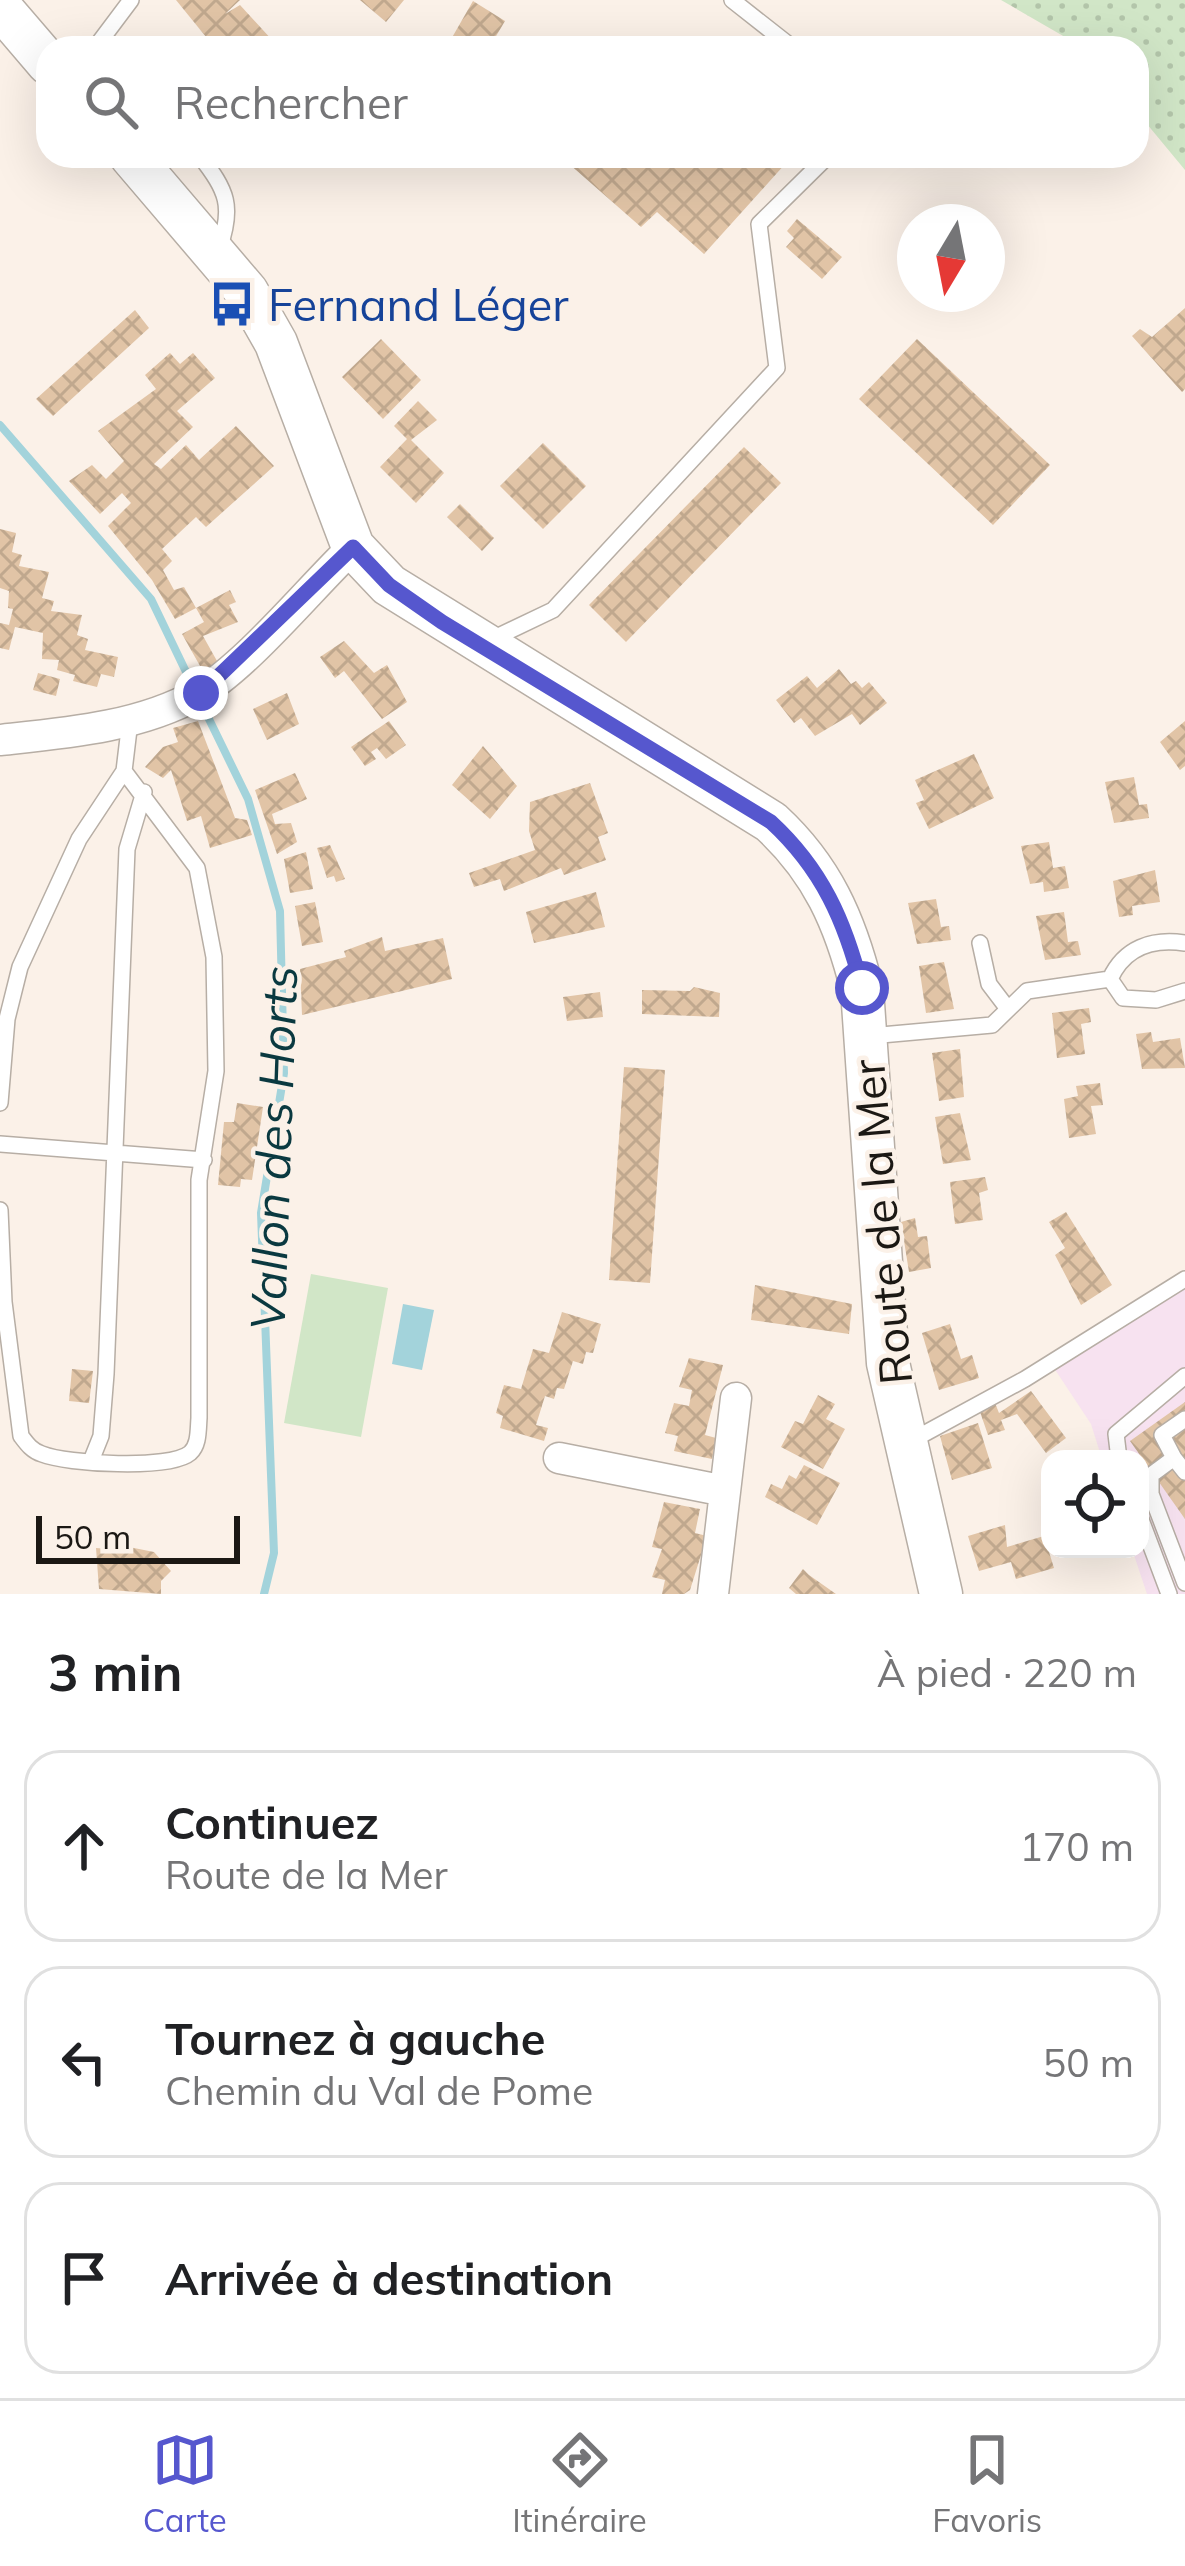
<!DOCTYPE html>
<html lang="fr">
<meta charset="utf-8">
<style>
:root{--surface:#fff;--page:#f2f2f2;--text:#202124;--muted:#757577;--line:#e0e0e0;--accent:#5657ce}
body{margin:0;font-family:Mulish,sans-serif;background:var(--page);color:var(--text)}
.controls{position:absolute;right:36px;bottom:36px;display:grid;overflow:hidden;border-radius:24px;box-shadow:0 12px 48px #0002}
.controls button{width:108px;height:108px;display:grid;place-items:center;padding:0;border:0;border-bottom:3px solid var(--line);background:var(--surface);color:var(--text);font:60px sans-serif}
.compass{position:absolute;left:897px;top:204px;width:108px;height:108px;border-radius:50%;background:var(--surface);box-shadow:0 12px 48px #0002;rotate:190deg}
.scale{position:absolute;left:36px;bottom:30px;width:204px;box-sizing:border-box;padding-left:12px;border:6px solid #1b1814;border-top:0;font-size:33px;line-height:42px;white-space:nowrap;color:#1b1814;-webkit-text-stroke:9px #fbf1e8;paint-order:stroke}
.stop{position:absolute;width:36px;height:36px;margin:-27px;border:9px solid #5657ce;border-radius:50%;background:#fff}
.stop.end{background:#5657ce;border-color:#fff;box-shadow:0 3px 12px #0008}
.list{margin:0;padding:0;list-style:none}
h2{display:flex;justify-content:space-between;align-items:center;height:156px;margin:0;padding:0 48px;font-size:51px}
h2 small{font-size:39px;font-weight:400;color:var(--muted)}
.list li{display:grid;grid-template-columns:78px 1fr auto;gap:36px;align-items:center;box-sizing:border-box;height:192px;margin:0 24px 24px;padding:0 24px;border:3px solid var(--line);border-radius:36px}
.list b{display:block;font-size:45px;white-space:nowrap}
.list p{margin:0;font-size:39px;white-space:nowrap;color:var(--muted)}
.list em{font-size:39px;font-style:normal;color:var(--muted)}
.icon{flex:none;width:66px;height:66px;fill:none;stroke:currentColor;stroke-width:2;stroke-linecap:round;stroke-linejoin:round}
.map{position:relative;flex:none;width:1185px;height:1594px;overflow:hidden}
.search{position:absolute;background:var(--surface);box-shadow:0 12px 48px #0002;left:36px;right:36px;top:36px;height:132px;display:flex;align-items:center;gap:30px;box-sizing:border-box;padding:0 42px;border-radius:36px;color:var(--muted);font-size:45px}
.sheet{height:804px;background:var(--surface)}
nav{display:flex;justify-content:space-around;align-items:center;box-sizing:border-box;height:168px;border-top:3px solid var(--line);background:var(--surface);font-size:33px;color:var(--muted)}
nav a{display:grid;justify-items:center;gap:6px}
nav .on{color:var(--accent)}
.map>svg:first-child{display:block}
.commercial{fill:#f7e2f0}
.grass{fill:url(#grass-dots)}
.pitch{fill:#d1e6c7}
.water{fill:#a3d3db}
.lines{fill:none;stroke-linecap:round;stroke-linejoin:round}
.stream{stroke:#a3d3db;stroke-width:8}
.building{fill:url(#building-cross-hatch)}
.service-casing{stroke:#b7aea5;stroke-width:18}
.minor-casing{stroke:#b7aea5;stroke-width:33}
.secondary-casing{stroke:#b7aea5;stroke-width:45}
.service{stroke:#fff;stroke-width:15}
.minor{stroke:#fff;stroke-width:30}
.secondary{stroke:#fff;stroke-width:42}
.route{stroke:#5657ce;stroke-width:15}
.labels{text-anchor:middle;dominant-baseline:central;stroke-width:9;stroke-linejoin:round;paint-order:stroke}
.transit-label{font-size:45px;fill:#164399;stroke:#fbf1e8;text-anchor:start}
.street-label{font-size:45px;fill:#1b1814;stroke:#fbf1e8}
.water-label{font-size:48px;font-style:italic;fill:#0a3940;stroke:#fbf1e8}
</style>
<div class="map">
<svg width="1185" height="1594" viewBox="0 0 1185 1594">
<defs>
<pattern id="grass-dots" width="8" height="8" patternUnits="userSpaceOnUse" patternTransform="scale(3)"><rect width="8" height="8" fill="#d1e6c7"/><path d="M2 2h.1M6 6h.1" fill="none" stroke="#b3c5aa" stroke-width="1.8" stroke-linecap="round"/></pattern>
<pattern id="building-cross-hatch" width="8" height="8" patternUnits="userSpaceOnUse" patternTransform="scale(3)"><rect width="8" height="8" fill="#e1c4a6"/><path d="M0 0l8 8M0 8l8-8" fill="none" stroke="#c0a88e"/></pattern>
</defs>
<rect width="100%" height="100%" fill="#fbf1e8"/>
<path class="commercial" d="M1185,1286v308h-38l-15,-45h8v-90h-38l-11,-35 -37,-56z"/>
<path class="grass" d="M1001,0h184v170l-48,-58v-64h-53z"/>
<path class="pitch" d="M311,1274l77,14 -27,149 -77,-14z"/>
<path class="water" d="M403,1304l31,6 -12,60 -30,-6z"/>
<g class="lines">
<path class="stream" d="M0,425l151,174 37,77
M207,715l41,84 32,112 4,162 -23,140 13,340 -10,41"/>
</g>
<path class="building" d="M176,0h64l-15,14 15,-9 33,36 -8,7h-50z
M360,0h44l-18,22z
M473,1l32,20 -16,27h-43z
M560,156h207l19,7 -82,91 -47,-42 -16,15z
M797,219l45,38 -20,22 -36,-32 8,-9 -7,-7z
M1185,308v81l-3,3 -50,-56 8,-7 12,8z
M135,310l14,18 -96,88 -17,-17z
M381,339l40,41 -38,39 -41,-42z
M917,339l133,126 -57,60 -134,-126z
M170,353l10,11 13,-11 22,25 -38,33 16,16 -39,37 7,5 25,-24 13,15 37,-34 38,40 -68,61 -10,-10 -34,32 10,12 -9,9 11,20 10,-3 12,21 34,-18 6,12 -7,3 9,17 -35,14 14,25 -13,12 -22,-39 22,-12 -8,-14 -21,11 -23,-39 -44,-54 23,-23 -9,-10 -22,21 -31,-33 23,-16 14,14 18,-18 -26,-30 58,-42 -11,-14z
M418,401l19,19 -26,20 33,33 -28,30 -36,-36 27,-28 -13,-13z
M543,443l43,43 -43,43 -43,-43z
M744,447l37,36 -155,159 -37,-37z
M460,504l34,34 -12,13 -35,-34z
M0,529l16,4 -4,19 10,3 -3,11 30,6 -7,26 12,3 -3,10 31,4 -5,20 11,4 -3,11 33,7 -4,20 -13,-3 -4,13 -24,-6 2,-6 -18,-5 2,-10 -17,-1 1,-26 -28,-6 -6,23 -9,-2v-25l9,2 4,-16 -5,-1 1,-17 -9,-3z
M344,641l30,32 13,-8 20,37 -25,17 -38,-48 -9,7 -15,-21z
M839,669l12,15 5,-3 6,7 7,-6 18,21 -27,22 -8,-11 -37,22 -14,-18 -7,5 -18,-23 31,-24 10,12z
M38,673l22,6 -4,17 -23,-6z
M287,693l12,31 -32,16 -14,-31z
M198,721l37,97 12,2 5,15 -42,13 -9,-32 -14,5 -16,-51 -8,8 -18,-11 18,-20 15,-5 -5,-14z
M389,721l17,24 -20,14 -9,-11 -6,4 5,7 -11,7 -14,-19z
M1185,721v45l-5,4 -20,-28z
M483,746l34,40 -27,33 -38,-34z
M974,754l20,44 -65,31 -13,-26 8,-3 -9,-20z
M295,773l12,26 -35,15 3,10 16,-1 6,19 -20,12 -22,-64z
M1134,777l5,28 8,-1 2,14 -35,5 -9,-41z
M590,783l18,50 -10,4 8,23 -42,15 -3,-7 -57,23 -4,-12 -26,8 -5,-14 66,-23 -6,-19 1,-29z
M1049,842l4,26 12,-2 4,22 -25,4 -1,-10 -13,2 -9,-38z
M330,845l15,34 -9,3 -2,-6 -7,2 -10,-30z
M306,852l7,37 -23,4 -6,-34z
M1155,870l5,32 -28,4 1,9 -14,2 -6,-36z
M596,892l9,35 -71,16 -8,-31z
M936,899l5,28 8,-1 2,14 -34,4 -9,-41z
M315,902l8,40 -21,4 -7,-40z
M1064,912l4,30 10,-1 3,14 -36,5 -9,-44z
M382,937l3,14 58,-13 9,41 -150,36 -2,-46 46,-12 -2,-6z
M944,962l10,47 -28,4 -7,-47z
M694,987l26,6 -1,24 -77,-3v-24l48,1z
M600,992l3,25 -36,4 -4,-24z
M1089,1008l2,14 -10,2 4,30 -28,4 -5,-45z
M1151,1032l2,10 27,-4 5,30 -43,1 -6,-35z
M960,1049l4,48 -25,4 -7,-48z
M624,1067l41,3 -15,213 -41,-3z
M1100,1083l3,22 -12,1 5,28 -27,4 -5,-39 14,-3 -2,-10z
M237,1103l26,4 -11,73 -11,-1 -1,8 -22,-2 6,-63h10z
M960,1113l11,47 -28,4 -8,-47z
M985,1177l3,13 -9,3 4,27 -28,4 -5,-42z
M1066,1212l46,73 -31,20 -26,-50 10,-7 -16,-26z
M915,1218l3,19 9,-1 4,32 -22,4 -8,-50z
M755,1285l97,19 -3,30 -98,-14z
M562,1312l39,12 -8,29 -7,-1 -3,12 -10,-3 -9,28 -7,-1 -3,11 -9,-3 -9,29 12,3 -4,13 -44,-13 3,-12 -7,-3 8,-28 17,4 12,-40 16,4z
M950,1324l11,35 11,-4 7,23 -40,12 -17,-57z
M689,1358l34,7 -18,70 11,3 -4,21 -38,-8 4,-15 -13,-3 9,-30 15,3 3,-16 -13,-3z
M72,1369l21,2 -4,32 -20,-2z
M1031,1391l35,47 -20,15 -29,-39 -16,6 4,10 -17,5 -9,-26 16,-6 4,10z
M818,1395l17,9 -9,15 19,10 -22,40 -42,-22 14,-26 8,3z
M1185,1402v117l-55,-78z
M978,1423l14,45 -40,12 -12,-44z
M804,1465l36,18 -23,42 -52,-28 6,-13 11,5 7,-14 7,4z
M664,1502l36,7 -5,24 12,3 -17,54 -6,4h-22l3,-14 -13,-3 10,-28 -10,-2z
M1005,1525l2,22 37,-11 10,32 -38,11 -5,-17 -32,9 -11,-35z
M109,1543l45,9 17,19 -10,10v13l-62,-5 -3,-41 13,1z
M803,1569l6,6 27,19h-40l-7,-6z"/>
<g class="lines">
<g class="service-casing">
<path id="service" d="M732,0l61,48
M95,48l36,-48
M200,156c27,35 34,50 19,93
M488,641l65,-31 224,-242 -18,-144 69,-68
M980,943l9,41 19,25
M1110,979c14,-31 42,-41 75,-36
M1110,979l13,19 33,2 29,-9
M870,1036l122,-11 35,-34 83,-12
M0,1103l7,-84 13,-52 59,-128 45,-68 6,-50
M0,1144l204,16
M0,1210l4,92 17,134c6,8 11,15 21,18 25,10 128,16 148,-1 9,-8 8,-22 9,-35v-238l17,-109 -2,-114 -17,-89 -73,-97
M909,1442l116,-63 160,-100
M1174,1458l-12,-23 23,-16
M1119,1459l-3,-25 69,-58
M91,1461l10,-25 5,-62 21,-525 17,-57
M1185,1472l-11,-14 -23,17v19l34,89
M1140,1517l29,77"/>
</g>
<g class="minor-casing">
<path id="minor" d="M0,740c66,-7 140,-13 198,-46 49,-28 112,-106 155,-147
M559,1458l166,33
M713,1594l23,-196"/>
</g>
<g class="secondary-casing">
<path id="secondary" d="M0,7l48,56
M131,156l116,136 29,51 77,204 36,38 382,237c51,47 74,99 91,167l26,374 53,231"/>
</g>
<use href="#service" class="service"/>
<use href="#minor" class="minor"/>
<use href="#secondary" class="secondary"/>
</g>
<g class="lines">
<path class="route" d="M201,693l152,-146 36,38 53,37 329,200c51,47 74,99 91,166"/>
</g>
<defs>
<g id="bus-bare" transform="scale(3.6)"><path d="M-5-6H5V4H4V6H2V4H-2V6H-4V4H-5ZM-3.5-4V0h7V-4ZM-3.5 1.2v1.5H-2V1.2ZM2 1.2v1.5H3.5V1.2Z" fill="#1a4fb4" stroke="#fbf1e8" stroke-width="2.5" paint-order="stroke"/></g>
</defs>
<g fill-rule="evenodd">
<use href="#bus-bare" x="232" y="304"/>
</g>
<g class="labels">
<g class="transit-label">
<text x="268" y="304">Fernand Léger</text>
</g>
<g class="street-label">
<text transform="translate(881 1222) rotate(-95)">Route de la Mer</text>
</g>
<g class="water-label">
<text transform="translate(273 1148) rotate(-88)">Vallon des Horts</text>
</g>
</g>
</svg>
<div class="controls">
<button><svg class="icon" aria-label="locate" viewBox="0 0 24 24"><circle cx="12" cy="12" r="6"/><path d="M12 2v4M12 18v4M2 12h4M18 12h4"/></svg></button>
</div>
<svg class="compass" viewBox="-18 -18 36 36"><path d="M0-13l5 13h-10z" fill="#e53935"/><path d="M0 13l5-13h-10z" fill="#757577"/></svg>
<div class="scale">50 m</div>
<div class="stop" style="left:862px;top:988px"></div>
<div class="stop end" style="left:201px;top:693px"></div>
<div class="search"><svg class="icon" aria-label="search" viewBox="0 0 24 24"><circle cx="10" cy="10" r="6"/><path d="M15 15l6 6"/></svg>Rechercher</div>
</div>
<section class="sheet">
<h2>3 min<small>À pied · 220 m</small></h2>
<ul class="list">
<li><svg class="icon" aria-label="ahead" viewBox="0 0 24 24"><path d="M12 20V5M6 11l6-6 6 6"/></svg><div><b>Continuez</b><p>Route de la Mer</p></div><em>170 m</em></li>
<li><svg class="icon" aria-label="left" viewBox="0 0 24 24"><path d="M17 20v-9H6M10 6l-5 5 5 5"/></svg><div><b>Tournez à gauche</b><p>Chemin du Val de Pome</p></div><em>50 m</em></li>
<li><svg class="icon" aria-label="arrive" viewBox="0 0 24 24"><path d="M6 21V4h12l-3 4 3 4H6"/></svg><div><b>Arrivée à destination</b></div></li>
</ul>
</section>
<nav>
<a class="on"><svg class="icon" aria-label="map" viewBox="0 0 24 24"><path d="M3 6l6-2 6 2 6-2v14l-6 2-6-2-6 2zM9 4v14M15 6v14"/></svg>Carte</a>
<a><svg class="icon" aria-label="directions" viewBox="0 0 24 24"><path d="M12 3l9 9-9 9-9-9zM9 14v-3h6M13 9l2 2-2 2"/></svg>Itinéraire</a>
<a><svg class="icon" aria-label="saved" viewBox="0 0 24 24"><path d="M7 4h10v16l-5-4-5 4z"/></svg>Favoris</a>
</nav>
